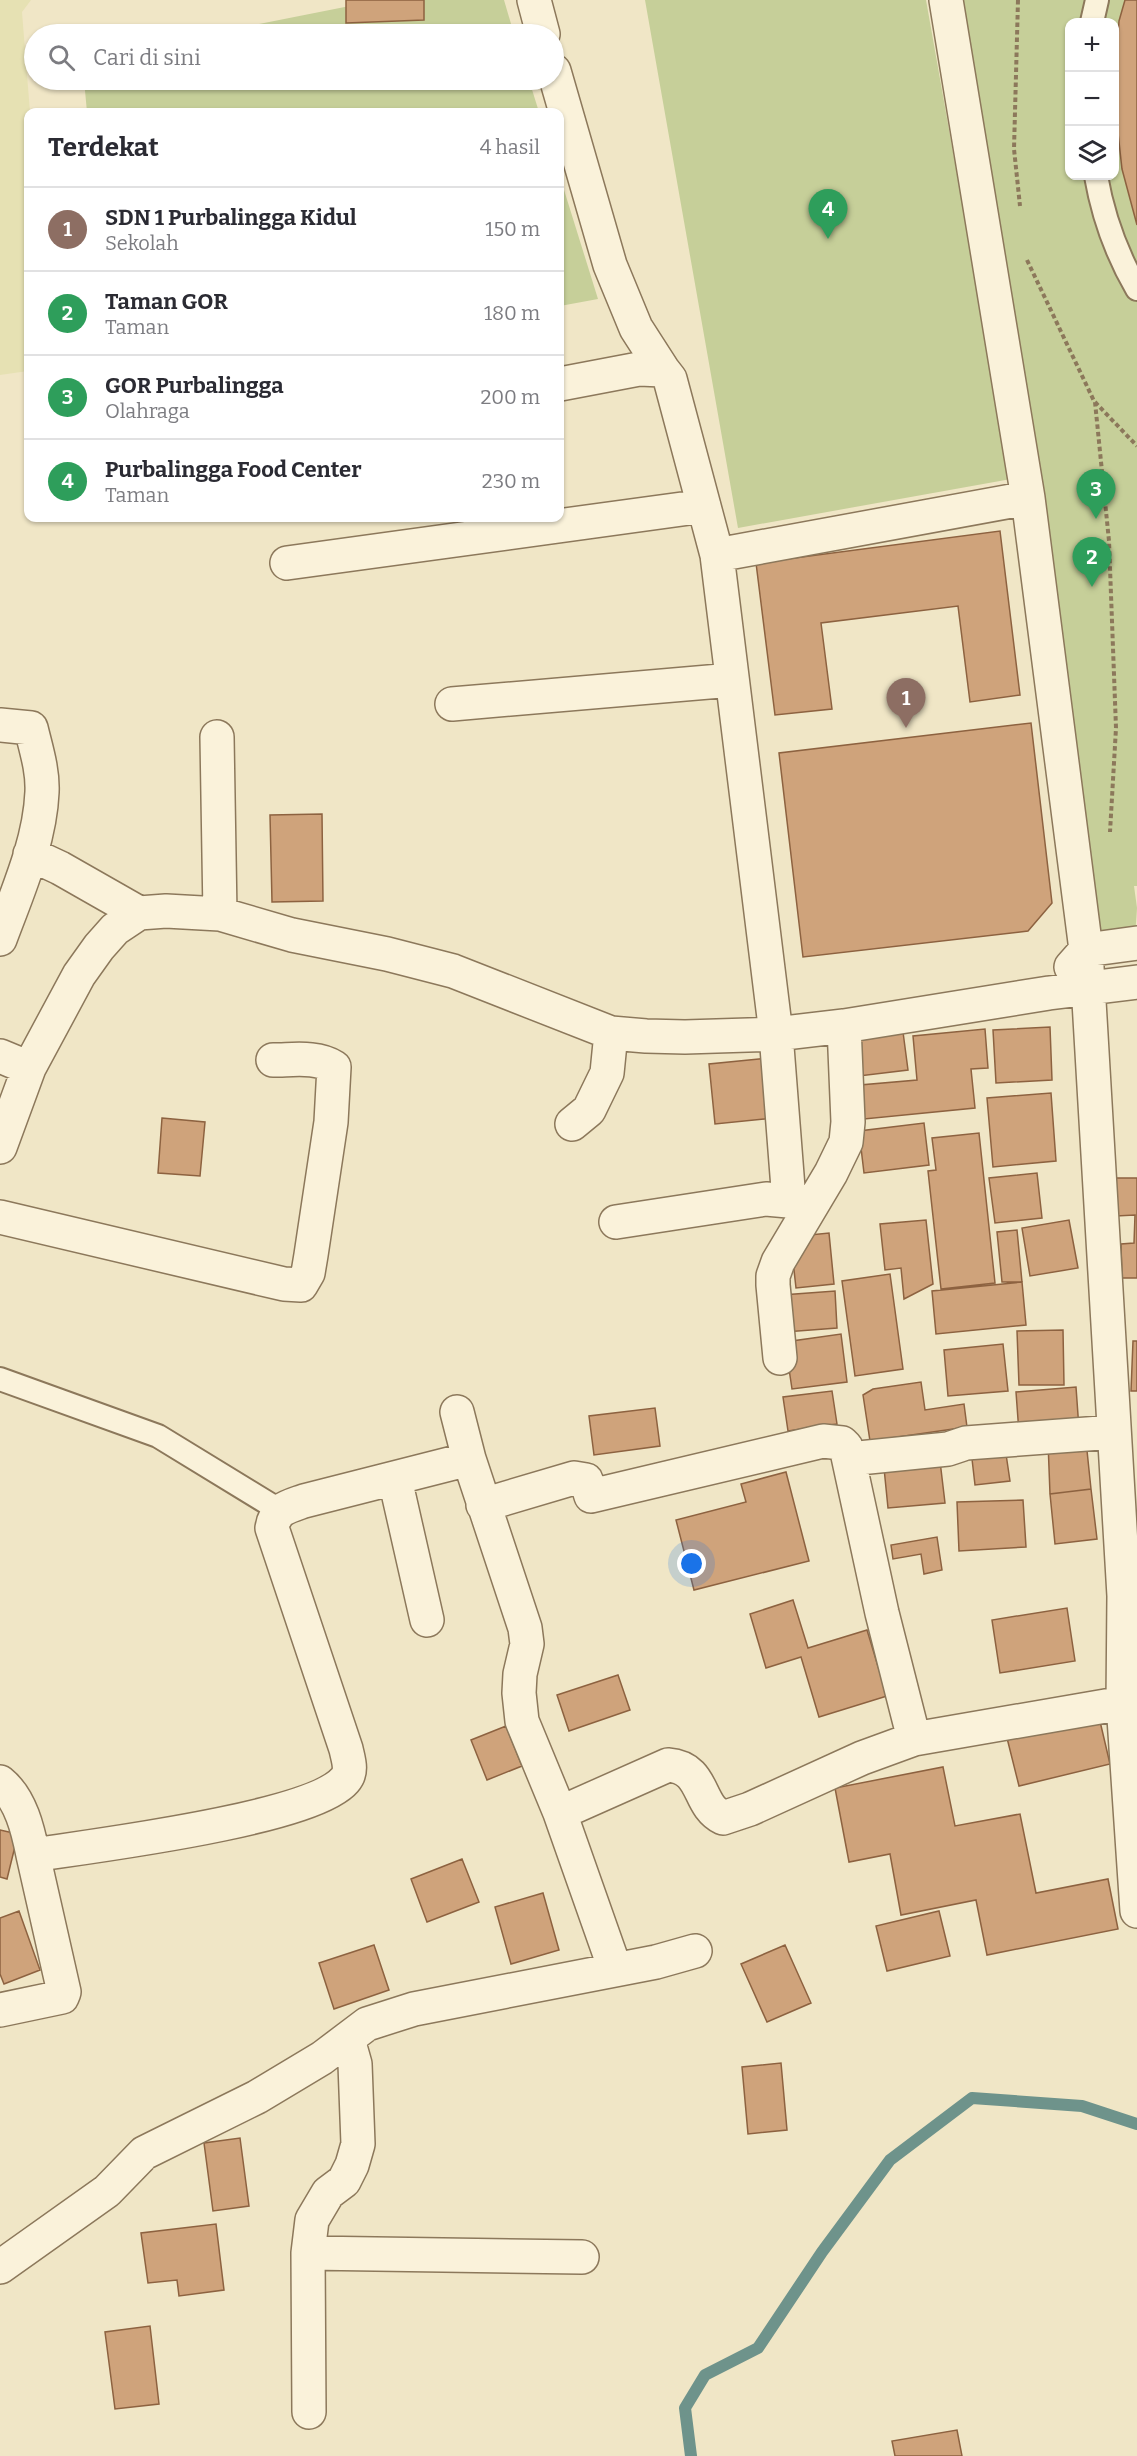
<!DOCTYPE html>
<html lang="id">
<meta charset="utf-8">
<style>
:root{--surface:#fff;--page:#f2f2f3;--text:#2b2b33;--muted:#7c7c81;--line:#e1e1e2;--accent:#b45309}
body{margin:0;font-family:Bitter,serif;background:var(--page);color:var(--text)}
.controls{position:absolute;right:18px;top:18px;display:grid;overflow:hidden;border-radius:12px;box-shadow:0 2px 4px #0004}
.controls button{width:54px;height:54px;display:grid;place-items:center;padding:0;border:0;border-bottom:2px solid var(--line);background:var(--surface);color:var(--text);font:30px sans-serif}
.you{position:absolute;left:692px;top:1564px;width:21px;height:21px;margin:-15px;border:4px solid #fff;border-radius:50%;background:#1a73e8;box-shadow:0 0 0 9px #1a73e833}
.badge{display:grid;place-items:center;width:39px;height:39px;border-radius:50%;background:var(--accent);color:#fff;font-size:20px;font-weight:700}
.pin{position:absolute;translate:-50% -50px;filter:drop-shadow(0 2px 3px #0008)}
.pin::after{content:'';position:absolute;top:32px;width:21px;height:18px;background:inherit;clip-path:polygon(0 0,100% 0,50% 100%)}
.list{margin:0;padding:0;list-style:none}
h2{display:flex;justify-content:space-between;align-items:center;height:78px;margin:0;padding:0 24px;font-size:26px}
h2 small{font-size:20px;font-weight:400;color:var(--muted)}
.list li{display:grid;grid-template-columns:39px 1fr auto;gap:18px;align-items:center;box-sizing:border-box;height:84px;padding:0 24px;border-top:2px solid var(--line)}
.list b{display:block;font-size:22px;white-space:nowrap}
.list p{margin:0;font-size:20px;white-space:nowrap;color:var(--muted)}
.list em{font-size:20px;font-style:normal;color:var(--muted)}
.icon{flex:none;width:33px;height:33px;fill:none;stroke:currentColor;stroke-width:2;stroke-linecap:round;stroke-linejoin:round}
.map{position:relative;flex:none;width:1137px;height:2456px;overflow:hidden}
.search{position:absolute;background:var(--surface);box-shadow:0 2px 4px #0004;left:24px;top:24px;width:540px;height:66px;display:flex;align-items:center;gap:15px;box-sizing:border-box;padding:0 21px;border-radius:33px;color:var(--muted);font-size:22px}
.panel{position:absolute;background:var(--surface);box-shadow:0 2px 4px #0004;left:24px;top:108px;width:540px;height:414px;border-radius:12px}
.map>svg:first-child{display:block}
.farmland{fill:#e6e1b3}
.green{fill:#c6cf99;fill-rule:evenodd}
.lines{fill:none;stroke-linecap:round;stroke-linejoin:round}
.stream{stroke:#6e938b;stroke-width:12}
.building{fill:#cfa37b;stroke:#8d6240;stroke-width:1.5}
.lane-casing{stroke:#8c785b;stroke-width:26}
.street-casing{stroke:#8c785b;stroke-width:36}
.path{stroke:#8c785b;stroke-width:4;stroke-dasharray:4.5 3;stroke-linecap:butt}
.lane{stroke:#faf2da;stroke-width:22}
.street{stroke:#faf2da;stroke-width:33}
</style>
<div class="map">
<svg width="1137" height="2456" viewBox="0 0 1137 2456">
<rect width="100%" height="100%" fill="#f0e6c6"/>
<path class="farmland" d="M0,0h31l-9,12 8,100h-2v259l-28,4z"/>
<path class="green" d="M380,0h124l10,34h-306z
M645,0h281l85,479 -273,49z
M957,0h180v886h-3l3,22 -2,29 -33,10zM1070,22h44v154h-44z
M84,80h445l10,32h-452z
M560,177l38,122 -38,7z"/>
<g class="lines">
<path class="stream" d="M691,2456l-6,-48 20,-33 53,-27 64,-96 68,-92 82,-62 110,8 55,18"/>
</g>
<path class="building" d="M346,0h78v20l-78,3z
M1125,0h12v225l-15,-56 -8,-72 5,-76z
M1000,531l20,164 -50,7 -12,-96 -137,17 11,86 -57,6 -19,-152z
M1031,723l21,180 -24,28 -225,26 -24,-204z
M322,814l1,87 -51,1 -2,-87z
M1050,1027l2,53 -56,3 -3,-53z
M985,1029l3,39 -17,1 4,39 -111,11 -4,-34 57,-5 -4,-44z
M903,1032l5,38 -49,6 -4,-38z
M769,1058l5,60 -59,6 -6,-60z
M1051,1093l5,68 -63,6 -6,-69z
M162,1118l43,4 -5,54 -42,-3z
M924,1123l5,42 -65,8 -5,-42z
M979,1133l16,150 -54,6 -13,-118 8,-1 -4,-32z
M1037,1173l5,45 -47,5 -6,-45z
M1115,1178h22v100h-15l-1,-34 13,-1 1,-28 -19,1z
M926,1220l7,64 -29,15 -3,-31 -16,2 -5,-46z
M1069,1220l9,48 -48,8 -8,-48z
M1017,1230l5,52h-20l-5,-50z
M829,1233l5,51 -38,4 -4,-36 8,-16z
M890,1274l13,95 -48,7 -13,-95z
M1022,1282l4,43 -90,9 -4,-43z
M835,1291l2,37 -52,4 -3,-37z
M1063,1330l1,55h-45l-2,-54z
M841,1334l6,48 -55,7 -7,-47z
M1133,1341h4v50h-6z
M1003,1344l5,47 -60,5 -4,-46z
M921,1382l4,28 39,-6 3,23 -97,14 -7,-46 10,-6z
M1076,1387l3,42 -60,4 -3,-41z
M832,1391l5,33 -49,7 -5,-34z
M655,1408l5,38 -66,9 -5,-39z
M1086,1441l5,48 -41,5 -2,-52z
M1006,1454l4,27 -35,4 -3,-26z
M940,1461l5,42 -57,5 -4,-40z
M786,1472l23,89 -115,29 -18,-70 70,-18 -5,-18z
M1091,1489l6,50 -42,5 -5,-50z
M1023,1500l3,47 -67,4 -2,-49z
M937,1537l5,33 -18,4 -3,-20 -28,5 -2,-14z
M793,1600l15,48 59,-18 20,66 -68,21 -18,-60 -35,11 -16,-54z
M1067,1608l8,53 -75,12 -8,-53z
M618,1675l12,35 -61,21 -12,-36z
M1099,1717l11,47 -91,22 -12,-48z
M506,1726l16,40 -35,14 -16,-40z
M943,1767l12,59 65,-12 16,79 72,-14 10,50 -131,26 -11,-55 -75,15 -11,-61 -41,8 -14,-74z
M0,1830l18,4 -11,45 -7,-2z
M462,1859l17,43 -52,20 -16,-43z
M543,1893l16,57 -48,14 -16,-57z
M19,1911l21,59 -36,14 -4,-10v-56z
M939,1911l11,45 -63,15 -11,-45z
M374,1945l15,45 -55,19 -15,-46z
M785,1945l26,58 -44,19 -26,-58z
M781,2063l6,67 -39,4 -6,-67z
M240,2138l9,68 -36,5 -9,-68z
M216,2224l8,66 -45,6 -2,-16 -29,3 -7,-50z
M150,2326l9,78 -44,5 -10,-77z
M957,2430l5,26h-67l-3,-15z"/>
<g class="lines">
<g class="lane-casing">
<path id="lane" d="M1092,22l5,-22
M1096,176c7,40 20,77 41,113
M0,1379l158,57 121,74"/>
</g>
<g class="street-casing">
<path id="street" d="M534,0l9,34
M946,0l82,498 58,452 38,646 -1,107 14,208
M554,71l56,194 26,63 27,42
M560,384l79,-15 24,1 7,9 47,176
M287,563l417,-57
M452,704l280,-24
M0,725l31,3c5,21 12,42 11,64 -2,50 -25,101 -42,147
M217,737l3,177
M30,854l30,14 79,45
M1071,967l15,-17 51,-7
M0,1056l29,12
M572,1124l17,-14 18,-37 4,-40
M0,1147l29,-79 50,-93 20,-28 16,-18 24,-16 27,-2 54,3 72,21 95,19 66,17 158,62 35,3 39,1 91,-3 68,-8 205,-33 88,-11
M789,1201l-13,-167 -59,-479 311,-57
M0,1217l284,67 17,1 7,-12 3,-18 20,-133 3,-55c-17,-11 -41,-7 -61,-7
M616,1222l150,-23 45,4
M780,1358l-7,-73v-9l5,-14 53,-89 15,-31 2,-20 -4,-96
M457,1412l12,47 56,169 2,16 -7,30 -1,19 3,28 38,92 55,156
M849,1459l99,-10 18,-6 148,-11
M395,1479l32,141
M483,1505l91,-27 12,2 5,16 232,-55 19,2 4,4 36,166 32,126
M0,1782c21,17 28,48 33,73
M560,1813l108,-48c38,3 28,40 55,53l27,-9 112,-51 52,-19 209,-36
M0,2010l62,-13 2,-5 -31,-137c59,-9 279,-36 312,-75 8,-9 3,-21 1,-31l-74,-221c3,-19 15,-21 32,-27l165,-42
M308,2253l274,4
M0,2267l107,-76 37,-38 113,-56 65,-39 45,-34 47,-15 242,-47 39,-11
M309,2412l-1,-159 4,-33 16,-27 16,-12 8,-16 6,-21 -3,-80 -7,-25"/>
</g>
<path class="path" d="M1018,0l-4,149 6,57
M1027,260l67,141 43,45
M1095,402l14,139 7,187 -6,104"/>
<use href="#lane" class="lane"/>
<use href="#street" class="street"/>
</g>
</svg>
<div class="controls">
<button>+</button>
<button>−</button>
<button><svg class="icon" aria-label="layers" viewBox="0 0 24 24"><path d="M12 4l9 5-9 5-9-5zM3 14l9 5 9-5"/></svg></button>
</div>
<div class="you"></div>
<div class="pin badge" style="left:906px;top:728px;background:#8d6e63">1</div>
<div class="pin badge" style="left:1092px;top:587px;background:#2e9e5b">2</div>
<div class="pin badge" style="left:1096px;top:519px;background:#2e9e5b">3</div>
<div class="pin badge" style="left:828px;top:239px;background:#2e9e5b">4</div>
<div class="search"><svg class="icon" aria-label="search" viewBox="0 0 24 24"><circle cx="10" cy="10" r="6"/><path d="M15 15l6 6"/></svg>Cari di sini</div>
<section class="panel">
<h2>Terdekat<small>4 hasil</small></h2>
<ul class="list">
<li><span class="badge" style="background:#8d6e63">1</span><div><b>SDN 1 Purbalingga Kidul</b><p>Sekolah</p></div><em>150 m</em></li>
<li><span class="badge" style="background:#2e9e5b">2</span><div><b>Taman GOR</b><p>Taman</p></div><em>180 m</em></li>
<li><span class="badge" style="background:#2e9e5b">3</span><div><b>GOR Purbalingga</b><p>Olahraga</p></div><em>200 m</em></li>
<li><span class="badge" style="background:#2e9e5b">4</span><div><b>Purbalingga Food Center</b><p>Taman</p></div><em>230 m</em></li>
</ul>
</section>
</div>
